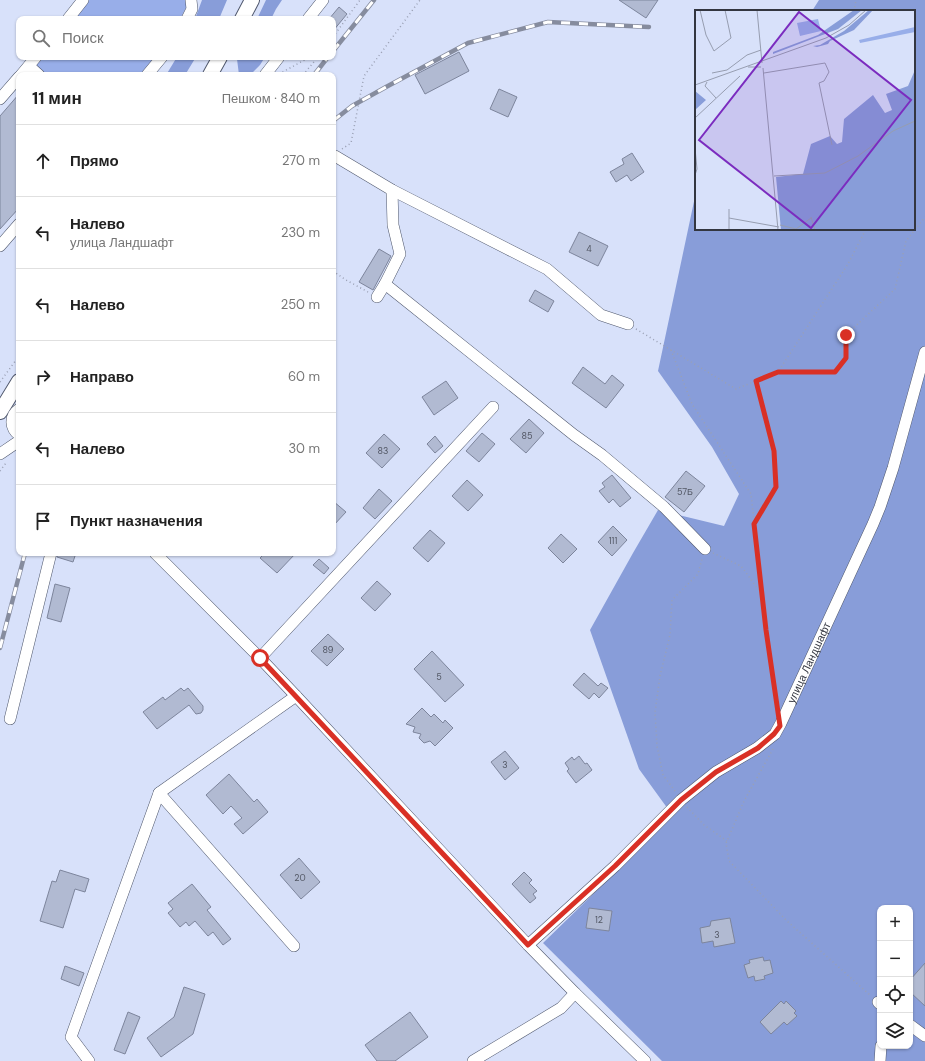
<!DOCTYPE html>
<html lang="ru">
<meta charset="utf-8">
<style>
:root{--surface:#fff;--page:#f2f2f2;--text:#222;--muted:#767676;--line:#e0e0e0}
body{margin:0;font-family:"DM Sans",sans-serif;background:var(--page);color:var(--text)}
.controls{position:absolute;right:12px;bottom:12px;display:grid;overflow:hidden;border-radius:8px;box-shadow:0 1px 3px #0004}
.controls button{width:36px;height:36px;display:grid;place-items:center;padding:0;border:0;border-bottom:1px solid var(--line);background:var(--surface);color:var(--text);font:20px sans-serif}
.stop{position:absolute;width:12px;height:12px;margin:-9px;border:3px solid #d93025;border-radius:50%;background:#fff}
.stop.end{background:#d93025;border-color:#fff;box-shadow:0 1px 4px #0008}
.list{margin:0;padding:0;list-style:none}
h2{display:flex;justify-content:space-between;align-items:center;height:52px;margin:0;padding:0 16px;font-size:17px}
h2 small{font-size:13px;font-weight:400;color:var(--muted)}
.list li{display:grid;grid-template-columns:26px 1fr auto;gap:12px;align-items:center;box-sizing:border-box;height:72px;padding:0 16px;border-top:1px solid var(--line)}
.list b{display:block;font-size:15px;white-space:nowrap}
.list p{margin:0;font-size:13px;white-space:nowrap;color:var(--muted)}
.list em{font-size:13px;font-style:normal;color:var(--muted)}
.icon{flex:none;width:22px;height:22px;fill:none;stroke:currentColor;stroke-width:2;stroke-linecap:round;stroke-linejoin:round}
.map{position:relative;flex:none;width:925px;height:1061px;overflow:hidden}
.search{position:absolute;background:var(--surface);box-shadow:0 1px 3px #0004;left:16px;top:16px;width:320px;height:44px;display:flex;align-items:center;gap:10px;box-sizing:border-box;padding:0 14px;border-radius:8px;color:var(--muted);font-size:15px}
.panel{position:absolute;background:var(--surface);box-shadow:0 1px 3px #0004;left:16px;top:72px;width:320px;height:484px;border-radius:8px}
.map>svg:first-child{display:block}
.green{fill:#98aee9}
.forest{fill:#889dd9;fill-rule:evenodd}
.building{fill:#b1bad2;stroke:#7d859c}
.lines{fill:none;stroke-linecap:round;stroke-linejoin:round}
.minor-casing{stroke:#51596e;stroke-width:12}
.major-casing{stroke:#51596e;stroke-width:16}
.path{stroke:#9aa0b4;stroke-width:1.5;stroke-dasharray:1 3;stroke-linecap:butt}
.minor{stroke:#fff;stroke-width:11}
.major{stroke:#fff;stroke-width:14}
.rail-casing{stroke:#868c9e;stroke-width:4.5}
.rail{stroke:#fff;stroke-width:3;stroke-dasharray:9;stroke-linecap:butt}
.route{stroke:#d93025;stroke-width:5}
.labels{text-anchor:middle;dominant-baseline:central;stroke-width:3;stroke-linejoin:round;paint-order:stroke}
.number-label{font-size:9px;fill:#525764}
.street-label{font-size:11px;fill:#333640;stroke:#fff}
.inset-road{fill:none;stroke:#969db0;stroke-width:1}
.view{fill:#7b2cbf;fill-opacity:0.15;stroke:#7b2cbf;stroke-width:2}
.inset-edge{fill:none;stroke:#333640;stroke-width:2}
</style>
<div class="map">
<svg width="925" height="1061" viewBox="0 0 925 1061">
<rect width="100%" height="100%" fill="#d8e1fa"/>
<path class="green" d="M88,0h98l1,6 -7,13h-107z
M41,57h114l-15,18h-93l-12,-10z"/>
<path class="forest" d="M202,0h25l-8,19h-24z
M266,0h16l-6,9 -5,10h-14z
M819,0h106v1061h-263l-119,-118 130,-127 -34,-47 -49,-139 43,-77 25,-43 66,16 15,-32 -27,-47 -54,-76 38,-179v37h218v-218h-102zM880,908h30v138h-30z
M177,57h19l-11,18h-19z
M238,57h27l-5,8 -10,10h-11l-2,-16z"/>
<path class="building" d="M619,0h39l-12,18z
M339,7l8,7 -14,17v-12h-4z
M459,52l10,19 -44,23 -10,-19z
M499,89l18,8 -9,20 -18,-8z
M19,94v114l-19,21v-113z
M632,153l12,19 -13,9 -4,-6 -11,7 -6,-10 14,-8 -2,-5z
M579,232l29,14 -10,20 -29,-14z
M379,249l12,7 -18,34 -14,-8z
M535,290l19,11 -6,11 -19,-11z
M583,367l22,17 7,-9 12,10 -18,23 -34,-25z
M446,381l12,17 -24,17 -12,-18z
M529,419l15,14 -18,20 -16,-14z
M482,433l13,11 -16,18 -13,-11z
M384,434l16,15 -18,19 -16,-15z
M435,436l8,10 -8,7 -8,-9z
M686,471l19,15 -21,26 -19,-15z
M612,475l19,23 -11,9 -7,-8 -4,4 -10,-12 6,-4 -3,-4z
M467,480l16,15 -15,16 -16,-15z
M379,489l13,12 -17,18 -12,-11z
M333,501l13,11 -13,14z
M613,526l14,14 -15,16 -14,-14z
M430,530l15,13 -17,19 -15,-14z
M561,534l16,15 -14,14 -15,-15z
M58,553h18l-3,9 -16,-5z
M265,553h31l-19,20 -17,-15z
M319,559l10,9 -5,6 -11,-9z
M377,581l14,13 -16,17 -14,-13z
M55,584l15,4 -9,34 -14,-4z
M328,634l16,15 -17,17 -16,-15z
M432,651l32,34 -19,17 -31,-33z
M584,673l14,13 3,-3 7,5 -9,10 -5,-5 -5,6 -16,-14z
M181,688l3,3 4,-3 15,18v4l-2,3 -5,1 -7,-9 -32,24 -14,-17 20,-15 2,3z
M422,708l9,9 3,-3 9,9 2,-3 8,8 -18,18 -5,-5 -6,2 -5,-5 2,-4 -8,-2 2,-5 -9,-3z
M505,751l14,17 -14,12 -14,-18z
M579,756l6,8 2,-1 5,7 -16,13 -9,-12 2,-2 -4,-6 7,-6 2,3z
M229,774l25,28 3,-3 11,13 -25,22 -9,-10 8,-6 -11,-12 -8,8 -17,-19z
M299,858l21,24 -19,17 -21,-24z
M60,870l29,9 -4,13 -10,-3 -12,39 -23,-7 12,-40 4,1z
M524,872l8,8 -3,3 8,8 -4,3 3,4 -6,5 -18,-19z
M192,884l19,23 -4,3 24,29 -8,6 -10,-13 -5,4 -13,-15 -6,5 -3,-4 -6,5 -12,-14 5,-4 -5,-6z
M589,908l23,3 -3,20 -23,-3z
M730,918l5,25 -21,4 -1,-6 -11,2 -2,-15 10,-2 1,-5z
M763,957l1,4 6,-1 3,13 -9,3 1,3 -10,2 -1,-5 -6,2 -4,-13 6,-2 -1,-3z
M925,963v43l-15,-14v-12z
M65,966l19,7 -5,13 -18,-7z
M184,987l21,7 -12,40 -32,23 -14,-19 27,-21z
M781,1001l3,3 2,-3 10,10 -2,2 3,3 -10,9 -3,-3 -13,12 -11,-12z
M128,1012l12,5 -15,37 -11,-4z
M410,1012l18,25 -33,24h-18l-12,-16z"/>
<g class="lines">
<g class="minor-casing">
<g id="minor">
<path d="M68,19l15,-19"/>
<path d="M187,19l5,-10 -1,-9"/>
<path d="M308,19l15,-19"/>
<path d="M29,66l10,9"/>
<path d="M21,75l15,-18"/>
<path d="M147,75l15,-18"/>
<path d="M265,75l14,-18"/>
<path d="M0,99l19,-22"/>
<path d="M333,157l2,-1 57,34 155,79 54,46 27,9"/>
<path d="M392,190l1,35 7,29 -15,30 189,151 28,20 62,52 41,42"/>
<path d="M0,246l19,-22"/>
<path d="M377,297l8,-13"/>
<path d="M19,409c-10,7 -9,19 0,26"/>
<path d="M0,454l19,-13"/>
<path d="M155,553l105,105 36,38 232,249 47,48 70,68"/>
<path d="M260,658l233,-251"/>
<path d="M10,719l41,-166"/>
<path d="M159,793l135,153"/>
<path id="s1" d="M528,945l87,-79 66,-66 35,-28 41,-24 18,-14 6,-11 92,-199 7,-17 13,-39 32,-116"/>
<path d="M878,1002l2,2"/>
<path d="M910,1025l15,11"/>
<path d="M89,1061l-18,-24 88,-244 137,-97"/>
<path d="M473,1061l88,-53 14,-15"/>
<path d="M880,1061l1,-15"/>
</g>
</g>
<g class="major-casing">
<path id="major" d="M242,19l10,-19
M210,75l10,-18
M0,412l19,-31"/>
</g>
<path class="path" d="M854,11l2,-11
M333,37l27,-37
M279,74l31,-17
M303,75l15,-18
M342,149l9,-6 13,-67 56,-76
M333,271l13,9 22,12
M636,329l100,60 42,-17 70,-108 18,-35
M671,350l21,54 59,90 15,136 11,76
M778,372l57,-1 11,-13v-23l49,-46 11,-48 19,-24
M0,382l19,-26
M0,471l6,-8
M755,523l21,-36 -3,-36 -17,-70
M713,553l28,13 20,27
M773,749l-29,52 -17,40 -1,2 3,18 58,60 83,74
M675,791l-12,-16 -6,-29 -2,-34 5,-36 10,-41 2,-35 26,-26 4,-15
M687,807l17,18 23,16"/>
<use href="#minor" class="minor"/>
<use href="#major" class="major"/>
<g class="rail-casing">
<path id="rail" d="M333,51l41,-51
M314,75l14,-18
M333,121l19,-15 34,-19 82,-44 80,-21 101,5
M0,648l25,-95"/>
</g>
<use href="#rail" class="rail"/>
</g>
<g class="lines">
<path class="route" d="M260,658l268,287 87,-79 66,-66 35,-28 42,-24 16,-14 6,-8 -14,-96 -12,-106 22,-37 -2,-36 -18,-70 22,-9h57l11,-14v-23"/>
</g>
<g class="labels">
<g class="number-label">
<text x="589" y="249">4</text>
<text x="527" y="436">85</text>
<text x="383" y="451">83</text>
<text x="685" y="492">57Б</text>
<text x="613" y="541">111</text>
<text x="328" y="650">89</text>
<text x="439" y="677">5</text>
<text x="505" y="765">3</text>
<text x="300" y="878">20</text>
<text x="599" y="920">12</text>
<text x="717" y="935">3</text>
</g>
<g class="street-label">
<text stroke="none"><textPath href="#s1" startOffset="405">улица Ландшафт</textPath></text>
</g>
</g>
<g transform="translate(695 10)">
<rect width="220" height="220" fill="#d8e1fa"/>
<path d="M123,9l3,12 -21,5 -3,-13zM220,17v5l-55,11 -1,-3z" fill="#98aee9"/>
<path d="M159,0h8l-24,19 -65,25v-2l45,-17zM174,0h4l-19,20 -24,11 -2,3 -11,3 -4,-1 7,-1 24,-14zM220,60v160h-134l-5,-53 27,-3 8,-30 19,-8 7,8 5,-2 2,-23 29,-24 12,18 7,-3 -6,-16 22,-8zM0,81l11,9 -11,10z" fill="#889dd9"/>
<path class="inset-road" d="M5,0l6,25 8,16 17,-13 -6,-28M62,0l5,53M53,57h13M68,58l15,162M17,63l15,-3 20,-15 14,-5M69,63l61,-10 4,9 -5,9 -5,2 13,62M12,72l-2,4 11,12M0,75l131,-47 23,-13 17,-15M0,108l45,-42M0,138l2,21 -2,6M79,166l51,-3 33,-17 35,-25 22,-10M34,199v21M116,207l4,13M34,208l50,9M85,215l16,4 15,-11"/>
<path class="view" d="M104,2l112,88 -100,128 -112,-88z"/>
<rect width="220" height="220" class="inset-edge"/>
</g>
</svg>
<div class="controls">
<button>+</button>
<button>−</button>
<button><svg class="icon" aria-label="locate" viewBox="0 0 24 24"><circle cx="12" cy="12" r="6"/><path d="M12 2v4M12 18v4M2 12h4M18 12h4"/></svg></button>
<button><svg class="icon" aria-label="layers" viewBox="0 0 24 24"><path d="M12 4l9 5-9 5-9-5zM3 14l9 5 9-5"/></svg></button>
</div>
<div class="stop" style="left:260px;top:658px"></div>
<div class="stop end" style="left:846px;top:335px"></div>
<div class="search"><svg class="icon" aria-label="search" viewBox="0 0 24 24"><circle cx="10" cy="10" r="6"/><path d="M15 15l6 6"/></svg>Поиск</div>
<section class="panel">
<h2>11 мин<small>Пешком · 840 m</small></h2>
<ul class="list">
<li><svg class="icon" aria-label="ahead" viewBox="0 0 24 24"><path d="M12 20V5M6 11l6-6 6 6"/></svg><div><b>Прямо</b></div><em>270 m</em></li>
<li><svg class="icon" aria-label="left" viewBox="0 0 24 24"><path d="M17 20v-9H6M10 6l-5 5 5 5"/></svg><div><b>Налево</b><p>улица Ландшафт</p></div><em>230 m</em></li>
<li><svg class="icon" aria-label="left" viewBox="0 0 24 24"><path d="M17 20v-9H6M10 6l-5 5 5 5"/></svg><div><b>Налево</b></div><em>250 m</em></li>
<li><svg class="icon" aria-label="right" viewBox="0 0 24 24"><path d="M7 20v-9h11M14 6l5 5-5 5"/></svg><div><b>Направо</b></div><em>60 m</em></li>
<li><svg class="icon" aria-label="left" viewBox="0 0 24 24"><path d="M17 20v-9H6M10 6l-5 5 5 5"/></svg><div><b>Налево</b></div><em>30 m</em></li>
<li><svg class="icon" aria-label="arrive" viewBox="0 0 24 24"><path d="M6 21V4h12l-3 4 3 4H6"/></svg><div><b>Пункт назначения</b></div></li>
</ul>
</section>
</div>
